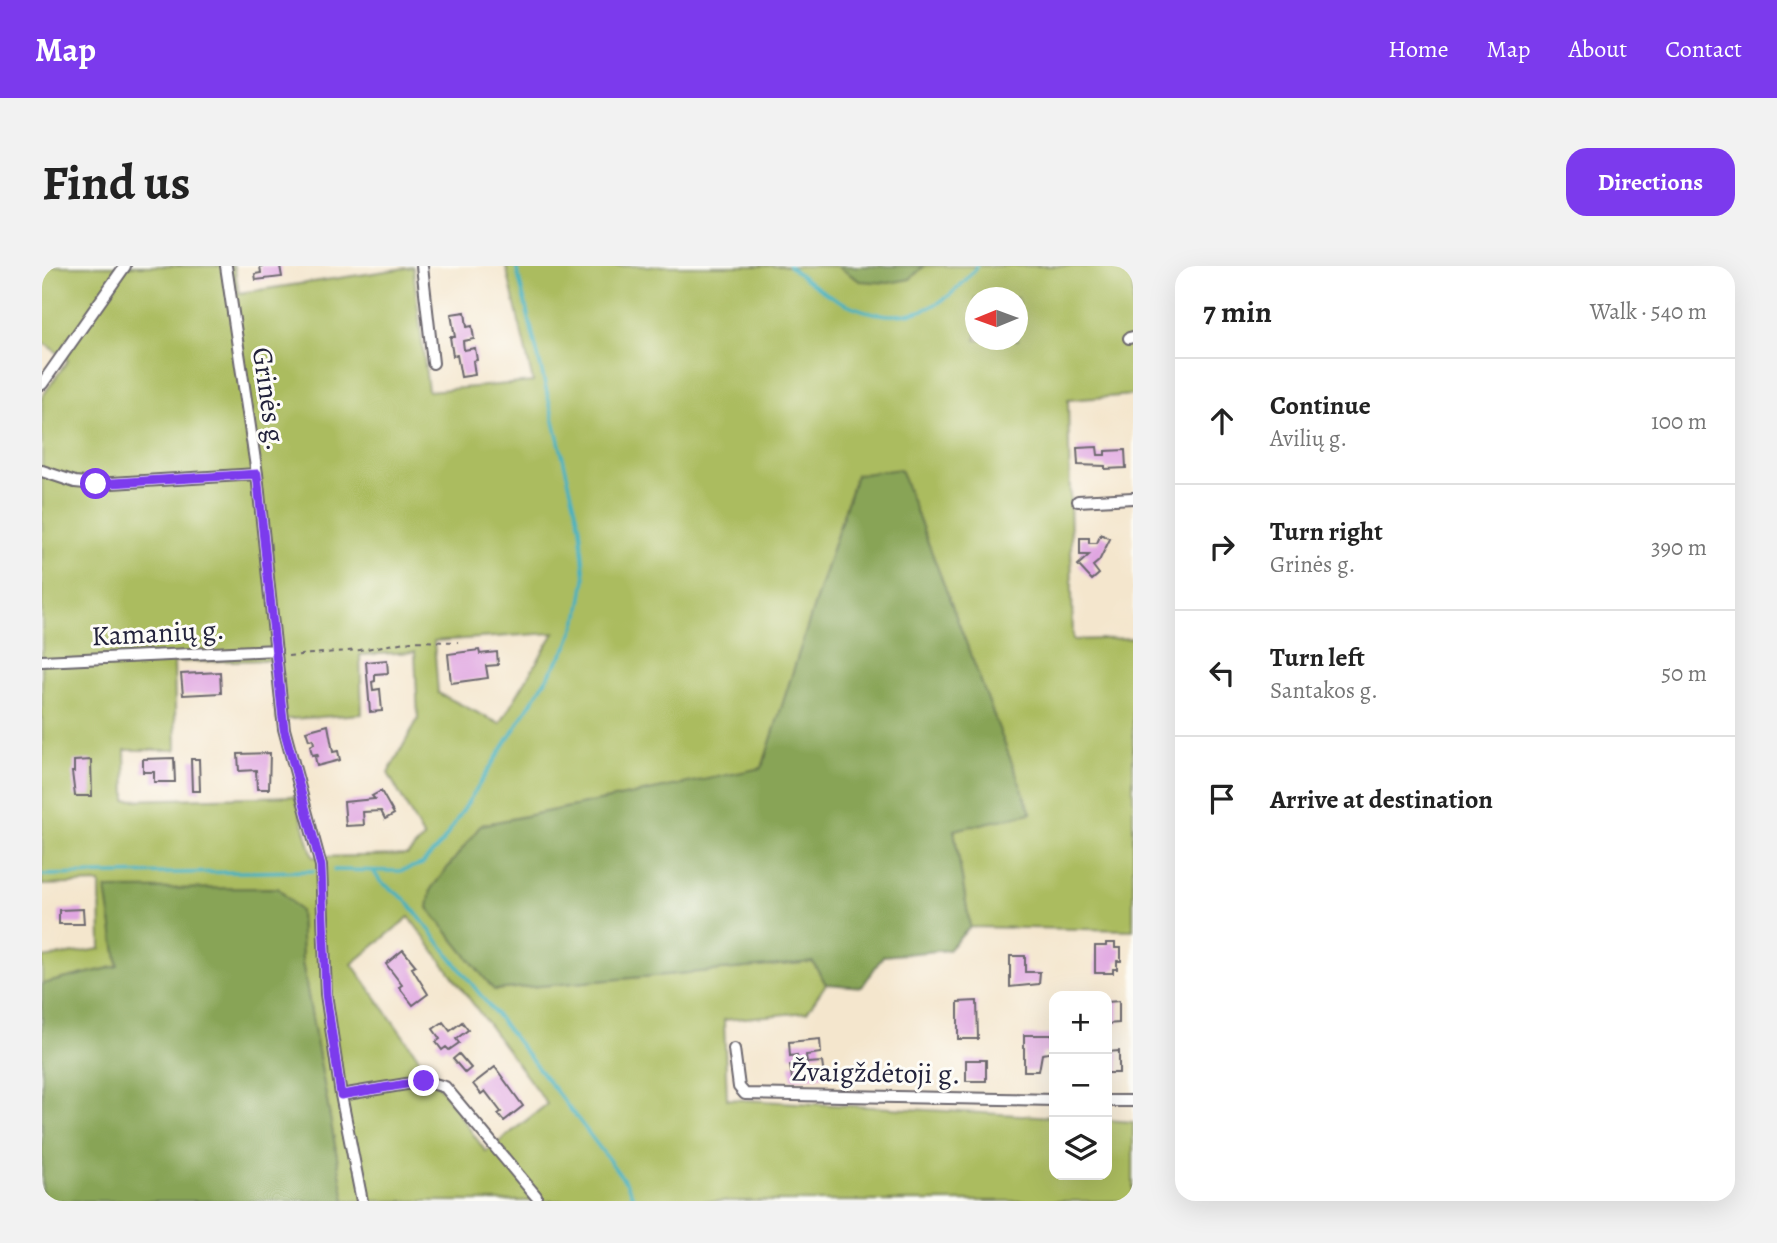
<!DOCTYPE html>
<meta charset="utf-8">
<style>
:root{--surface:#fff;--page:#f2f2f2;--text:#222;--muted:#767676;--line:#e0e0e0;--accent:#7c3aed}
body{margin:0;font-family:Alegreya,serif;background:var(--page);color:var(--text)}
.controls{position:absolute;right:21px;bottom:21px;display:grid;overflow:hidden;border-radius:14px;box-shadow:0 7px 28px #0002}
.controls button{width:63px;height:63px;display:grid;place-items:center;padding:0;border:0;border-bottom:2px solid var(--line);background:var(--surface);color:var(--text);font:35px sans-serif}
.compass{position:absolute;left:923px;top:21px;width:63px;height:63px;border-radius:50%;background:var(--surface);box-shadow:0 7px 28px #0002;rotate:269deg}
.stop{position:absolute;width:21px;height:21px;margin:-16px;border:5px solid #7c3aed;border-radius:50%;background:#fff}
.stop.end{background:#7c3aed;border-color:#fff;box-shadow:0 2px 7px #0008}
.list{margin:0;padding:0;list-style:none}
h2{display:flex;justify-content:space-between;align-items:center;height:91px;margin:0;padding:0 28px;font-size:30px}
h2 small{font-size:23px;font-weight:400;color:var(--muted)}
.list li{display:grid;grid-template-columns:46px 1fr auto;gap:21px;align-items:center;box-sizing:border-box;height:126px;padding:0 28px;border-top:2px solid var(--line)}
.list b{display:block;font-size:26px;white-space:nowrap}
.list p{margin:0;font-size:23px;white-space:nowrap;color:var(--muted)}
.list em{font-size:23px;font-style:normal;color:var(--muted)}
.icon{flex:none;width:38px;height:38px;fill:none;stroke:currentColor;stroke-width:2;stroke-linecap:round;stroke-linejoin:round}
.map{position:relative;flex:none;width:1091px;height:935px;overflow:hidden;border-radius:21px}
header{display:flex;align-items:center;gap:42px;box-sizing:border-box;height:98px;padding:0 35px;background:var(--accent);color:#fff}
header strong{font-size:33px}
nav{display:flex;gap:38px;margin-inline-start:auto;font-size:24px}
.intro{display:flex;align-items:center;justify-content:space-between;box-sizing:border-box;height:168px;padding:0 42px}
h1{margin:0;font-size:49px}
.button{padding:18px 32px;border-radius:21px;background:var(--accent);color:#fff;font-size:24px;font-weight:700}
main{display:flex;gap:42px;padding:0 42px}
aside{flex:1;background:var(--surface);border-radius:21px;box-shadow:0 7px 28px #0002}
.map>svg:first-child{display:block}
.green{fill:#abbc5f;stroke:#666f4d;stroke-width:2;fill-rule:evenodd}
.forest{fill:#88a456;stroke:#556348;stroke-width:2}
.lines{fill:none;stroke-linecap:round;stroke-linejoin:round}
.stream{stroke:#43b1bf;stroke-width:3.5}
.building{fill:#e0a6e1}
.minor-casing{stroke:#6c676e;stroke-width:14}
.path{stroke:#6c676e;stroke-width:2;stroke-dasharray:5 5;stroke-linecap:butt}
.minor{stroke:#fff;stroke-width:10}
.route{stroke:#7c3aed;stroke-width:9}
.labels{text-anchor:middle;dominant-baseline:central;stroke-width:6;stroke-linejoin:round;paint-order:stroke}
.street-label{font-size:28px;fill:#22223b;stroke:#fdfcf7}
</style>
<header>
<strong>Map</strong>
<nav><a>Home</a><a>Map</a><a>About</a><a>Contact</a></nav>
</header>
<div class="intro"><h1>Find us</h1><a class="button">Directions</a></div>
<main>
<div class="map">
<svg width="1091" height="935" viewBox="0 0 1091 935">
<rect width="100%" height="100%" fill="#fdfcf7"/>
<filter id="ink" filterUnits="userSpaceOnUse"><feTurbulence type="fractalNoise" baseFrequency=".0143" numOctaves="2"/><feDisplacementMap in="SourceGraphic" scale="14" xChannelSelector="R" yChannelSelector="G"/><feConvolveMatrix kernelMatrix="1 2 1 2 8 2 1 2 1" color-interpolation-filters="sRGB"/></filter>
<filter id="wash" filterUnits="userSpaceOnUse"><feTurbulence type="fractalNoise" baseFrequency=".00686" numOctaves="4" result="noise"/><feDisplacementMap in="SourceGraphic" scale="28" xChannelSelector="R" yChannelSelector="G"/><feGaussianBlur stdDeviation="1.57" result="paint"/><feColorMatrix in="noise" values="0 0 0 0 0 0 0 0 0 0 0 0 0 0 0 0 0 1.4 0 .05"/><feComposite in="paint" operator="in"/></filter>
<g filter="url(#wash)">
<rect width="100%" height="100%" fill="#f4e6cd"/>
<path class="green" d="M0,0h192l5,27 174,-26 15,124 105,-9 -27,-116h331l23,15 50,-2 14,-13h209v129l-65,5 5,240 60,-2v292l-163,-3 -16,-97 77,-18 -175,-337 -94,294 -281,56 13,165 319,-28 13,22 -19,28 -83,8 3,79 327,18v58h53v-55l26,2v79h-788l-43,-239 -2,-51 -193,-22 11,77 -76,18v-26l59,-9 -1,-66 -58,2v-488l26,-37 -26,-18zM934,32h42v42h-42zM512,367l-54,91 -62,-31 -4,-52zM373,386l3,67 -30,54 36,65 -17,17 -94,2 -18,-61 -169,4 -1,-50h51l-2,-88 98,-2 5,60 85,-6 -2,-59zM367,651l138,187 -61,48 -134,-188z"/>
<path class="forest" d="M795,0h87l-14,13 -21,4 -29,-2z
M858,203l131,344 -77,17 16,97 -22,23 -65,6 -21,31 -36,-3 -13,-22 -319,28 -66,-82 3,-19 50,-64 281,-57 94,-293z
M236,622l22,23 2,51 43,239h-303v-217l76,-18 -12,-77z"/>
<g class="lines">
<path class="stream" d="M747,0c63,54 133,76 188,0
M292,604l66,1 22,-7 20,-21 126,-198 11,-30 6,-36 -5,-52 -64,-261
M332,606l6,9 26,19 175,223 46,61 8,17
M0,609l272,-4"/>
</g>
<g id="blocks">
<path class="building" d="M218,0h20l2,11 -26,3 -1,-6 6,-1z
M423,46l2,15 5,-1 2,13 -11,2 1,9 11,-2 2,12 -4,1 2,14 -14,2 -4,-22 -4,1 -3,-19h5l-4,-23z
M1055,181l1,8h7v-4l20,-1 1,18 -21,1v-3l-27,-1 -1,-17z
M1059,268l9,5 -11,22 -6,5 6,8 -7,6 -14,-15 11,-10h-9v-17h9v5h8z
M437,384l1,4 17,-2 1,13 -12,1 2,12 -37,5 -3,-29z
M345,394l1,13 -13,1v7l-3,1 1,8 7,-1 2,22 -12,1 -4,-50z
M178,406l1,21 -38,2 -2,-21z
M286,459l5,27 5,-1 2,9 -23,6 -2,-9 3,-1 -1,-2 -5,1 -2,-9 4,-2 -1,-5 -4,1 -3,-9z
M228,487l-1,36h-12l-1,-19 -17,1 -1,-17z
M132,492l1,24h-21v-10h-11v-13z
M149,493h8l1,32h-8z
M49,494l1,36h-17l-3,-24h2v-11z
M339,525l13,23 -9,5 -4,-8 -18,1 1,13 -18,1 -2,-24 31,-3 -3,-3z
M41,643l1,15h-25v-14z
M1064,677h9v5h6v13h-4v8h-4v4h-18v-27h11z
M361,684l13,16 -4,2 16,26 -15,11 -14,-18 3,-2 -16,-21z
M968,690h15v16h15l-1,12 -29,3z
M935,735l1,38h-20v-37z
M1077,735v22l-12,1v-22z
M401,756l7,9 12,-9 6,8 -12,9 3,4 -10,7 -3,-3 -4,3 -6,-8 4,-3 -7,-10z
M982,769h30v17l-12,2 -3,17h-15z
M778,773l1,14 -15,2 1,8 15,-1 2,14 -32,3 -2,-14 8,-1 -1,-9 -7,1 -1,-14z
M1077,785v22h-12v-21z
M417,788l12,14 -6,5 -12,-14z
M924,794h20v21h-20z
M453,801l28,39 -19,15 -6,-7 3,-2 -16,-21 -4,3 -8,-10z"/>
</g>
</g>
<g filter="url(#ink)">
<use href="#blocks" fill-opacity="0" stroke="#6c676e" stroke-width="2"/>
<g class="lines">
<g class="minor-casing">
<path id="minor" d="M184,0l31,208 27,255 37,137 5,128 15,101 21,106
M380,0l11,97
M1087,72l4,-1
M0,118l83,-118
M0,205l33,11 21,2 161,-10
M1036,235l55,-3
M0,395l234,-11
M692,783l5,38 6,7 309,6
M299,829l83,-14 21,6 91,109
M1065,835h26"/>
</g>
<path class="path" d="M246,390l72,-6 51,-9 47,1"/>
<use href="#minor" class="minor"/>
</g>
</g>
<g class="lines" filter="url(#ink)">
<path class="route" d="M54,218l161,-10 27,255 37,137 5,128 15,101 83,-14"/>
</g>
<g class="labels">
<g class="street-label">
<text transform="translate(227 133) rotate(82)">Grinės g.</text>
<text transform="translate(116 367) rotate(-3)">Kamanių g.</text>
<text transform="translate(834 807) rotate(1)">Žvaigždėtoji g.</text>
</g>
</g>
</svg>
<div class="controls">
<button>+</button>
<button>−</button>
<button><svg class="icon" aria-label="layers" viewBox="0 0 24 24"><path d="M12 4l9 5-9 5-9-5zM3 14l9 5 9-5"/></svg></button>
</div>
<svg class="compass" viewBox="-18 -18 36 36"><path d="M0-13l5 13h-10z" fill="#e53935"/><path d="M0 13l5-13h-10z" fill="#767676"/></svg>
<div class="stop" style="left:54px;top:218px"></div>
<div class="stop end" style="left:382px;top:815px"></div>
</div>
<aside>
<h2>7 min<small>Walk · 540 m</small></h2>
<ul class="list">
<li><svg class="icon" aria-label="ahead" viewBox="0 0 24 24"><path d="M12 20V5M6 11l6-6 6 6"/></svg><div><b>Continue</b><p>Avilių g.</p></div><em>100 m</em></li>
<li><svg class="icon" aria-label="right" viewBox="0 0 24 24"><path d="M7 20v-9h11M14 6l5 5-5 5"/></svg><div><b>Turn right</b><p>Grinės g.</p></div><em>390 m</em></li>
<li><svg class="icon" aria-label="left" viewBox="0 0 24 24"><path d="M17 20v-9H6M10 6l-5 5 5 5"/></svg><div><b>Turn left</b><p>Santakos g.</p></div><em>50 m</em></li>
<li><svg class="icon" aria-label="arrive" viewBox="0 0 24 24"><path d="M6 21V4h12l-3 4 3 4H6"/></svg><div><b>Arrive at destination</b></div></li>
</ul>
</aside>
</main>
